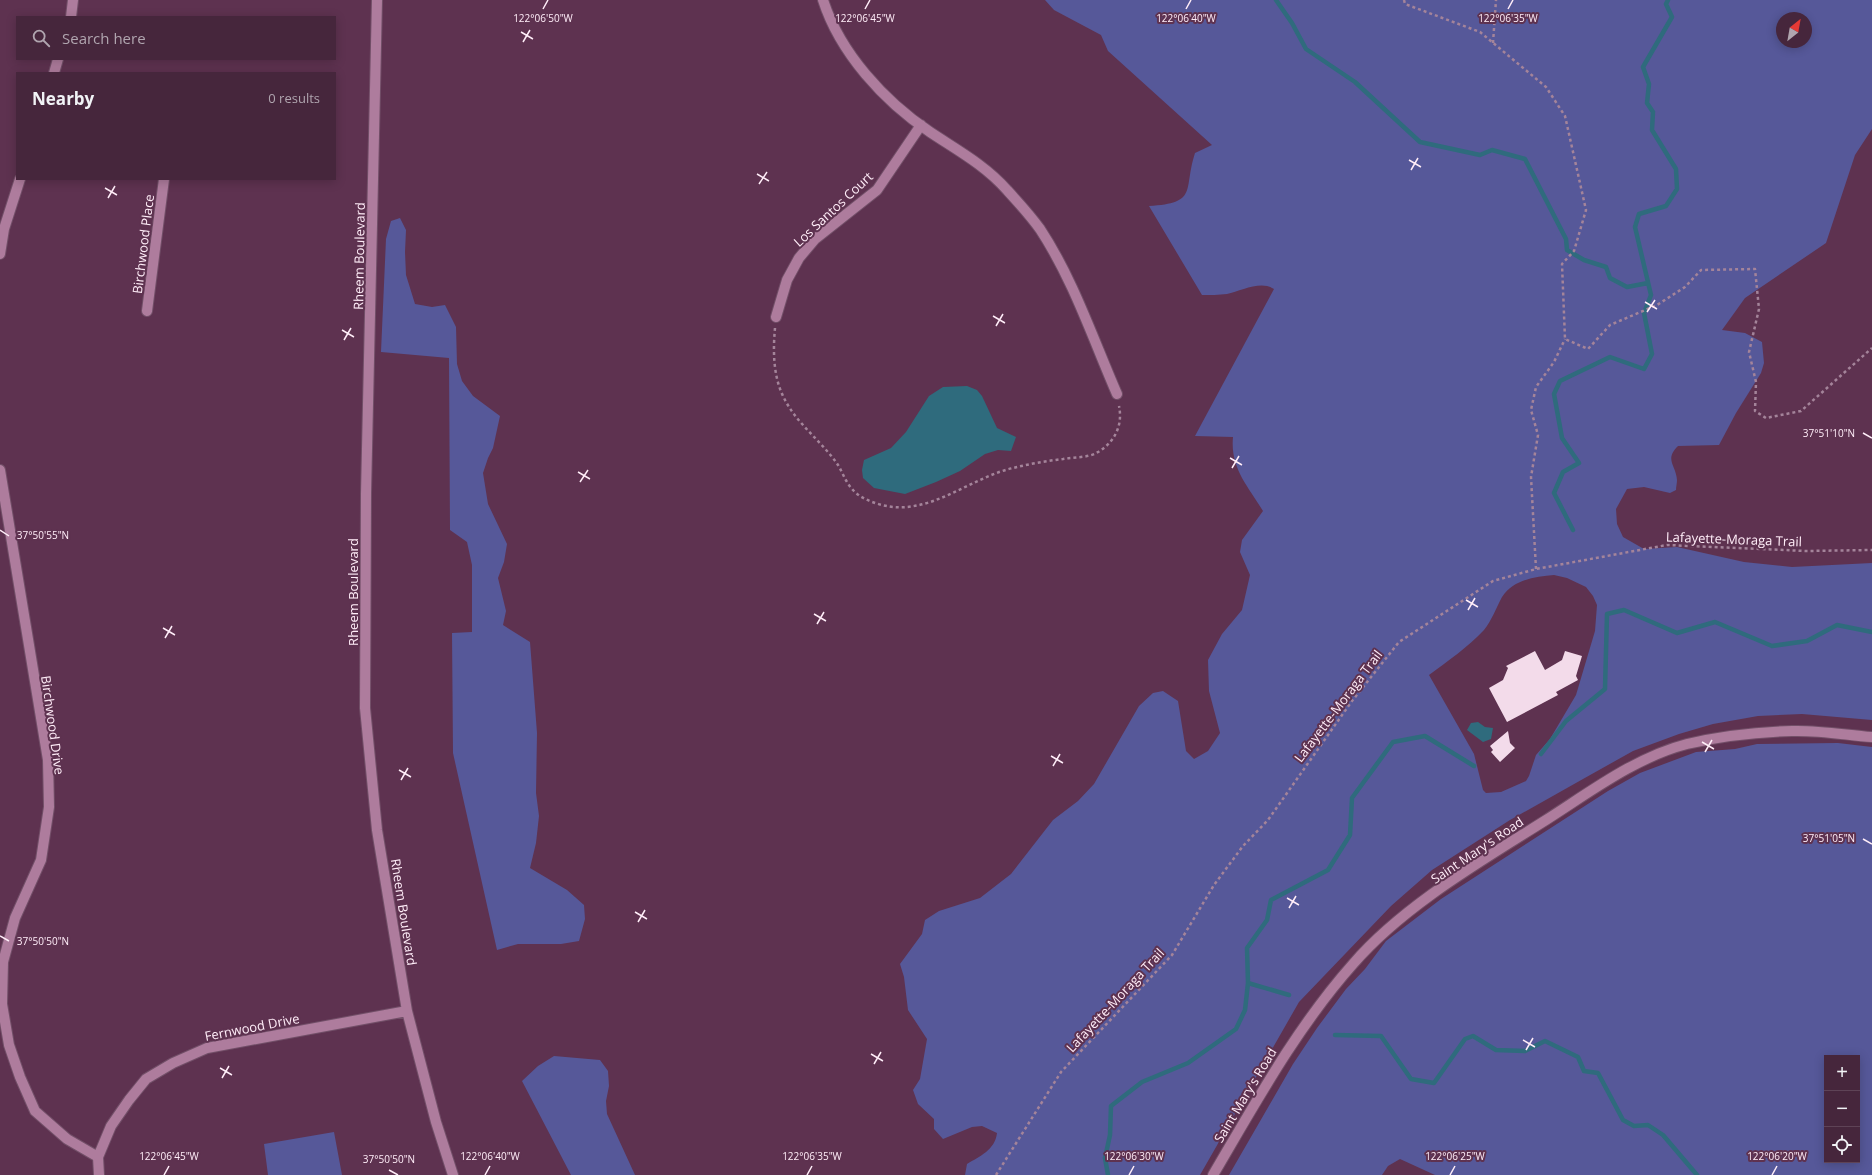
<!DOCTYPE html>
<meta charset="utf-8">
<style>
:root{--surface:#46263c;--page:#503247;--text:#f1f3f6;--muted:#b0a5af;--line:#5e4356}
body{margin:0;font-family:"Open Sans",sans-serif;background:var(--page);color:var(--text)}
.controls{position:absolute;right:12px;bottom:12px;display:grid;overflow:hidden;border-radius:0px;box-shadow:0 2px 10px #0003}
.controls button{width:36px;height:36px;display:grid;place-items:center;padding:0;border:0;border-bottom:1px solid var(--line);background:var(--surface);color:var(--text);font:20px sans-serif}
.compass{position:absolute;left:1776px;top:12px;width:36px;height:36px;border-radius:50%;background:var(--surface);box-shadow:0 2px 10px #0003;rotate:31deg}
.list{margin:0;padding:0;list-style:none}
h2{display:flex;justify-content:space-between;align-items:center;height:52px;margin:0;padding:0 16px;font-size:17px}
h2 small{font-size:13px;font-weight:400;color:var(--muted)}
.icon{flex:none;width:22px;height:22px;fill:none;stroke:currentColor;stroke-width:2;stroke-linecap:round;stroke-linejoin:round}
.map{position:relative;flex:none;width:1872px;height:1175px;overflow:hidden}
.search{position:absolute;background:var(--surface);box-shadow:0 2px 10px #0003;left:16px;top:16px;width:320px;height:44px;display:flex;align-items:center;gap:10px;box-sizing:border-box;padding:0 14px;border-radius:0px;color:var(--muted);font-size:15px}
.panel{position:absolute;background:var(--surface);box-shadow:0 2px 10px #0003;left:16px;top:72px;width:320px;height:108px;border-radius:0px}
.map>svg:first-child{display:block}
.green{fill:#565899;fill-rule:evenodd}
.water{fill:#2f6b7d}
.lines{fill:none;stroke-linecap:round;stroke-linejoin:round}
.stream{stroke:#2f6b7d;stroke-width:4.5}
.building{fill:#f3dbea}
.minor-casing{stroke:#724f68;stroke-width:12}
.path{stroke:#a4849a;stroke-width:2.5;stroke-dasharray:3 3;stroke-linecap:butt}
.minor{stroke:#ae7c9d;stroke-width:10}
.ticks{fill:none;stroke:#ffedf8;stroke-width:1.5}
.labels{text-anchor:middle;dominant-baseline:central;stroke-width:4;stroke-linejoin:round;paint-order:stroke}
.street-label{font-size:13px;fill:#ffedf8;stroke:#5e3250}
.ticks-label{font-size:10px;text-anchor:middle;fill:#ffedf8;stroke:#5e3250;stroke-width:4;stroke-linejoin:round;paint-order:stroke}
</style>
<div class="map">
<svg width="1872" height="1175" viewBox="0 0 1872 1175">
<rect width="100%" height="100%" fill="#5e3250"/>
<path class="green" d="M1045,0h827v129l-17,26 -29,88 -81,55 -23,32 23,3 17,9 2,21 -3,10 -25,40 -17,32 -41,1c-14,14 -2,19 -1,34 0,3 -1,7 -1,10l-6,3 -26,-6 -17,2 -11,20 1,15 6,13 21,12 33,-2 67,15 48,5 80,-4v157l-70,-6 -44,2 -45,8 -34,10 -46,17 -50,28 -73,41 -78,50 -41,36 -92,96 -99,173h-235l2,-11c13,-8 28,-14 30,-31l-15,-7 -10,1 -29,12 -9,-10v-10l-16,-15 -5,-14 7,-11 7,-40 -19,-29 -4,-33 -4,-13 22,-30 3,-14 14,-9 41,-13 31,-24 42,-54 25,-19 16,-17 45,-78 14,-13 10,-2 15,10 8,50 8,8 14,-8 12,-18 -11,-42 -1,-31 14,-26 20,-24 8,-35 -10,-23 2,-12 21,-29c-15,-25 -33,-43 -30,-74l-38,-1 79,-147c-13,-9 -33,2 -47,5 -8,1 -17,1 -25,1l-53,-89c50,-3 34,-16 46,-53l17,-8 -104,-94 -7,-16 -47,-25zM1782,18h24v24h-24zM1554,575l13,3 19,9 7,9 4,9 -2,26 -19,64 -26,44 -14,16 -7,21 -3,5 -25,11 -15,1 -3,-3 -9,-36 -45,-79c19,-14 39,-28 55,-45 8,-10 12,-22 18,-33 12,-18 33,-20 52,-22z
M400,218l6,12 -1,22 1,23 9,29 17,3 13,-2 11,22 1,37 5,17 11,15 27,20 -7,32 -5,10 -5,15 5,31 19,40 -3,18 -6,16 8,33 -3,14 27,17 7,91 -1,60 3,23 -3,27 -6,25 37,22 17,15 1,14 -6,22 -18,3h-43l-21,6 -44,-197 -1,-120 20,-1v-67l-5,-23 -17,-12 -1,-172 -68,-6 5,-113 5,-18z
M1838,743l34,4v428h-437l-35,-16 -12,7 -6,9h-153l64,-111 24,-36 29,-39 19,-20 21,-28 55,-42 167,-108 32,-18 56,-21 39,-3 22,-5zM1827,1058h30v102h-30z
M554,1056l46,4 8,11 1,15 -3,15 1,13 28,61h-64l-49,-94 16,-15z
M334,1132l8,43h-74l-4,-31z"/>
<path class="water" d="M967,386l10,4 5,6 15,32 19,9 -5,14 -13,-1 -13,4 -25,17 -24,11 -31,12 -31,-6 -11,-10 -1,-8 2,-10 27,-12 15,-16 23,-36 14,-9z
M1478,722l7,5 8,1 -2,11 -8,3 -16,-12 4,-7z"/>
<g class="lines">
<path class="stream" d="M1276,0l16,23 14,26 49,33 65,60 60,13 12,-5 33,9 41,80 1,11 17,10 22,7 4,11 17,9 21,-4
M1573,530l-19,-37 9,-21 16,-9 -17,-25 -8,-44 6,-13 50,-24 34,12 8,-15 -8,-41 7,-18 -16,-68 4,-13 27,-8 11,-17 -1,-20 -24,-39 1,-18 -6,-9 2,-19 -6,-17 29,-50 -6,-13 2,-4
M1541,754l25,-33 39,-32 2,-75 17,-4 53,23 38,-11 57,24 35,-5 30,-16 35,7
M1248,983l41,12
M1335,1035l46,1 30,43 23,4 31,-44 8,-3 23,14 29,1 20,-10 33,16 6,14 14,2 25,47 11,6 14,-1 15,10 34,40
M1108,1175l-3,-17 5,-23 1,-29 31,-24 46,-19 48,-34 9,-19 3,-27 -1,-35 20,-28 4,-20 57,-30 22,-35 2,-37 41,-56 32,-6 49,30"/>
</g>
<path class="building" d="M1535,651l10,19 17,-10 3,-9 17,5 -6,20 2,4 -22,12 2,3 -51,27 -18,-34 14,-8 5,-12 -2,-2z
M1508,731l2,12 5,5 -15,14 -9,-10 2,-2 -3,-4z"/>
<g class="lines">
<g class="minor-casing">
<path id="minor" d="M377,0l-11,494 -1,214 12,122 30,181 29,111 17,53
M823,0c17,53 61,101 107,132 27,18 55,33 77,58 11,12 23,25 33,39 33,50 53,110 77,165
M71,17l2,-17
M54,73l4,-14
M0,254l4,-25 16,-50
M147,311l17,-132
M776,317l11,-37 12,-22 16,-19 62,-49 44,-65
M0,470l48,290 1,47 -8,53 -26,58 -12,44 -1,42 7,41 11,32 15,34 32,28 31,18
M99,1175l-1,-18 13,-31 18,-26 17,-21 27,-16 34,-15 200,-37
M1213,1175c43,-73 84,-148 140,-211 50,-58 128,-103 193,-144 44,-28 90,-63 141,-76 34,-8 70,-12 105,-13 26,-1 54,4 80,6"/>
</g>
<path class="path" d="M1404,0l1,4 75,28 66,55 19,29 21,94 -12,41 -12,13 3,75 23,10 22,-24 47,-20 28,-18 16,-17 54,-1 4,40 -10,43 7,30 -1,29 11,7 35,-7 71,-63
M1493,43l3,-43
M775,328c-2,22 -2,47 8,68 12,26 36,43 53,66 6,8 9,20 17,28 7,8 18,12 29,15 47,12 87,-27 131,-37 16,-4 33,-7 50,-9 11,-2 26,-1 35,-7 17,-10 25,-27 21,-46
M1536,569l-5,-92 7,-42 -7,-25 5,-23 18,-25 11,-23
M996,1175l65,-103 111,-117 42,-70 29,-39 25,-26 84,-119 47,-59 94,-61 43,-12 131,-24 140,6 65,-1"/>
<use href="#minor" class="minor"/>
</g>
<path class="ticks" d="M543,9l5,-9M865,9l5,-9M1186,9l5,-9M1508,9l5,-9M521,32l12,7M523,42l7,-12M1409,160l12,7M1411,170l7,-12M757,174l12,7M759,184l8,-12M105,188l12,7M108,198l7,-12M1645,302l12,7M1647,312l8,-12M993,316l12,7M996,326l7,-12M342,330l12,7M344,340l7,-12M1863,433l9,5M1230,458l12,7M1232,468l7,-12M578,472l12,7M580,482l8,-12M0,530l9,6M1466,600l12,7M1468,610l7,-12M814,614l12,7M817,624l7,-12M163,628l12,7M165,638l7,-12M1702,742l12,7M1705,752l7,-12M1051,756l12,7M1053,766l7,-12M399,770l12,7M401,780l7,-12M1863,839l9,5M1287,898l12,7M1289,908l7,-12M635,912l12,7M638,922l7,-12M0,936l9,5M1523,1040l12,7M1526,1050l7,-12M871,1054l12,7M874,1064l7,-12M220,1068l12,7M222,1078l7,-12M389,1170l9,5M164,1175l5,-9M485,1175l5,-9M807,1175l5,-9M1129,1175l5,-9M1450,1175l5,-9M1772,1175l5,-9"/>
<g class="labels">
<g class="street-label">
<text transform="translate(833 209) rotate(-43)">Los Santos Court</text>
<text transform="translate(143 244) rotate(-83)">Birchwood Place</text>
<text transform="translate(359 256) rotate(-89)">Rheem Boulevard</text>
<text transform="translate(1734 539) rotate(2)">Lafayette-Moraga Trail</text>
<text transform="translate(353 592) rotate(-90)">Rheem Boulevard</text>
<text transform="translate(1338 706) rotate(-53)">Lafayette-Moraga Trail</text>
<text transform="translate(53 725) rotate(82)">Birchwood Drive</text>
<text transform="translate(1477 850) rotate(-34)">Saint Mary's Road</text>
<text transform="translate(404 912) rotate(81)">Rheem Boulevard</text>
<text transform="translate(1115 1000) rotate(-47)">Lafayette-Moraga Trail</text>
<text transform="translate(252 1027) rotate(-11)">Fernwood Drive</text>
<text transform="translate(1245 1095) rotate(-59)">Saint Mary's Road</text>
</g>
</g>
<g class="ticks-label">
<text x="543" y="22">122°06'50"W</text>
<text x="865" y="22">122°06'45"W</text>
<text x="1186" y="22">122°06'40"W</text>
<text x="1508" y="22">122°06'35"W</text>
<text x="1829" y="437">37°51'10"N</text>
<text x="43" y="539">37°50'55"N</text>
<text x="1829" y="842">37°51'05"N</text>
<text x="43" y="945">37°50'50"N</text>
<text x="169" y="1160">122°06'45"W</text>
<text x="490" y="1160">122°06'40"W</text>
<text x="812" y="1160">122°06'35"W</text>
<text x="1134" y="1160">122°06'30"W</text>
<text x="1455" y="1160">122°06'25"W</text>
<text x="1777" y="1160">122°06'20"W</text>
<text x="389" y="1163">37°50'50"N</text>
</g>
</svg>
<div class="controls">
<button>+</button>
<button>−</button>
<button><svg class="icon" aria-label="locate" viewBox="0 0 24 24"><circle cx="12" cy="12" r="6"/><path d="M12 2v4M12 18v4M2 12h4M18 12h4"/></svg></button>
</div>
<svg class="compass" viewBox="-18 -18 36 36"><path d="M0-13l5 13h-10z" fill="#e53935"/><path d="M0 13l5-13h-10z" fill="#b0a5af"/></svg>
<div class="search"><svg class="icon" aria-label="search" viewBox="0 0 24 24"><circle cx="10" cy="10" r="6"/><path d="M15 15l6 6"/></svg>Search here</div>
<section class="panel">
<h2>Nearby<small>0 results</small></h2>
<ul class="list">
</ul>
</section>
</div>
